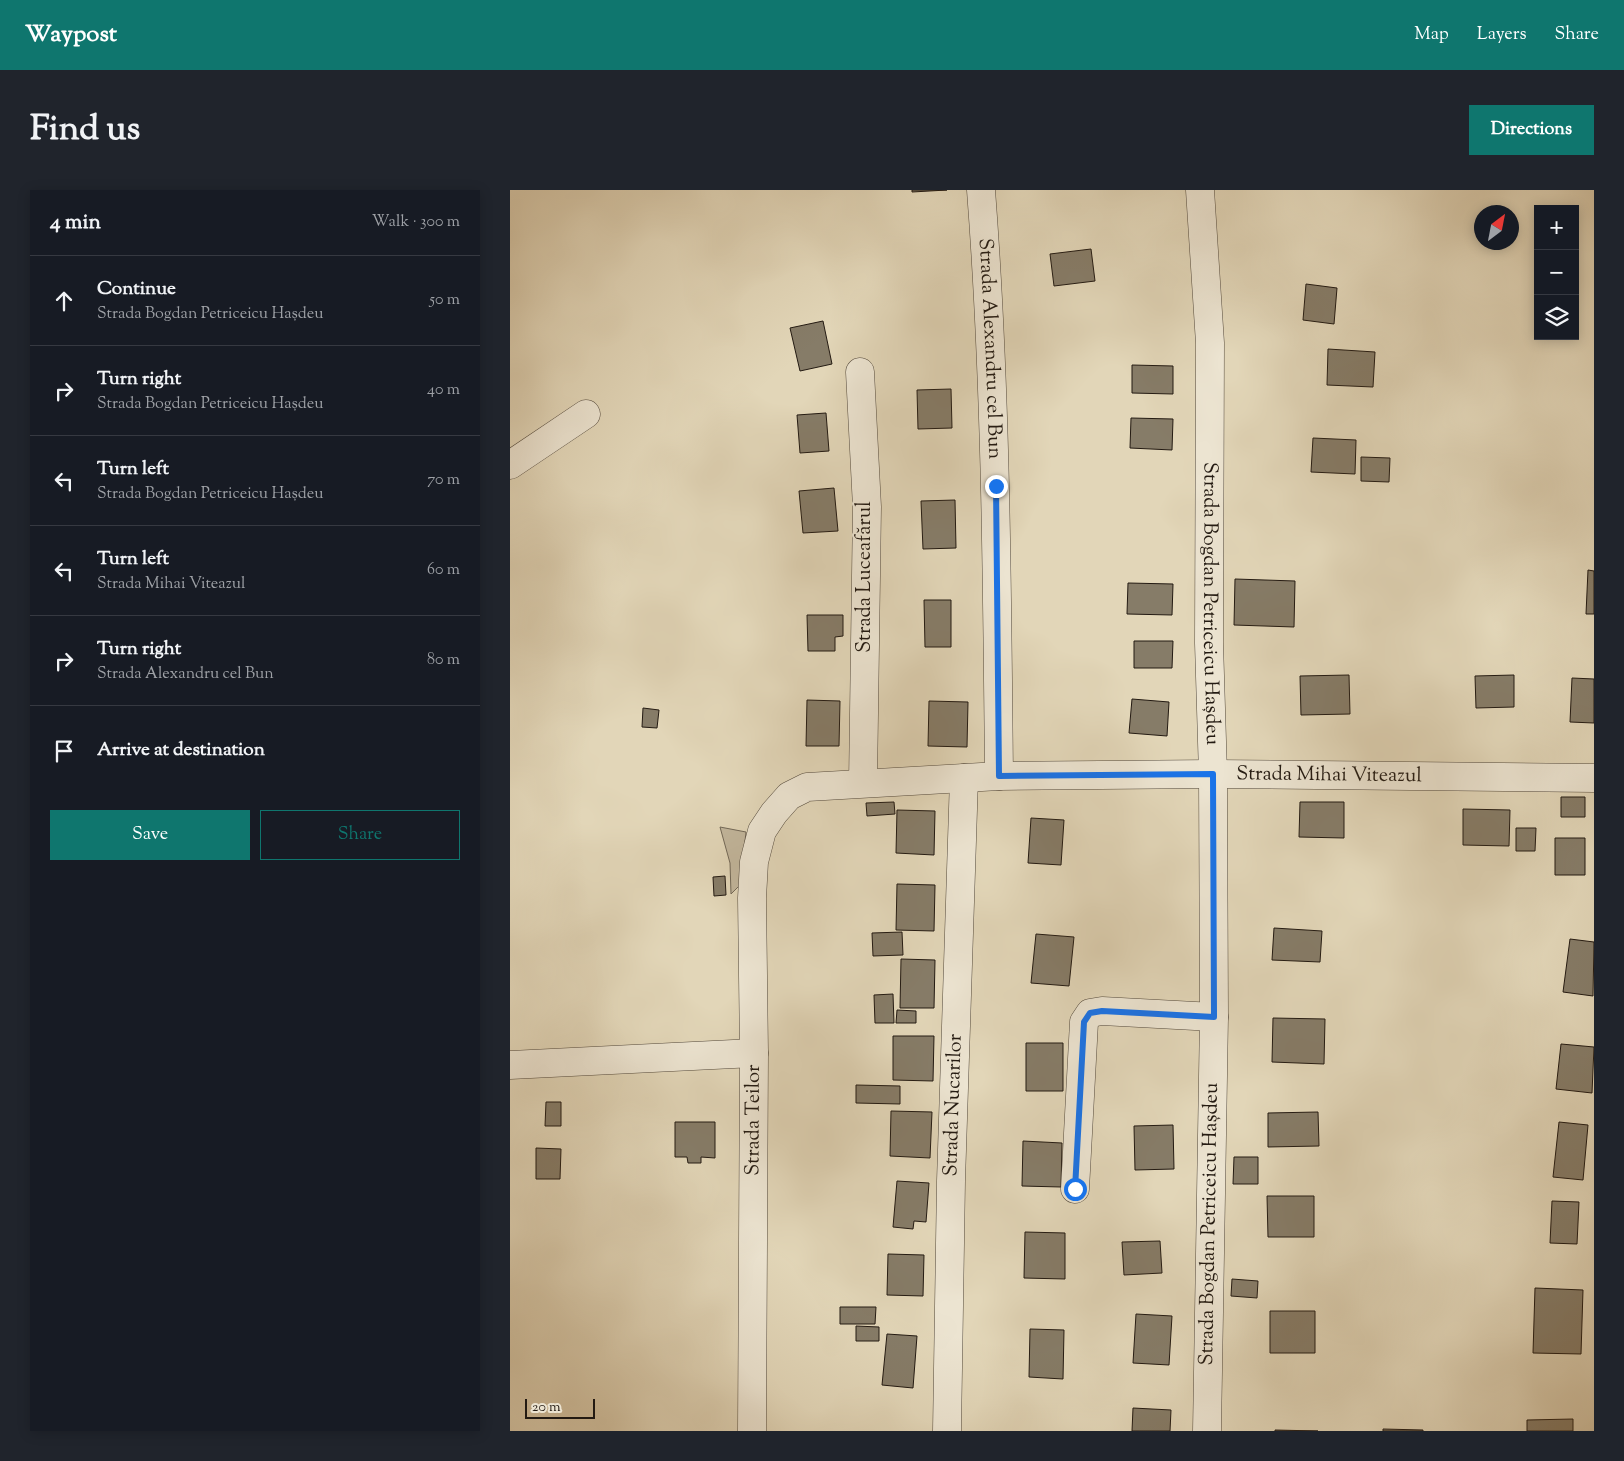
<!DOCTYPE html>
<meta charset="utf-8">
<style>
:root{--surface:#171b24;--page:#20242c;--text:#f1f3f6;--muted:#9ea1a6;--line:#363941;--accent:#0f766e}
body{margin:0;font-family:"Sorts Mill Goudy",serif;background:var(--page);color:var(--text)}
.controls{position:absolute;right:15px;top:15px;display:grid;overflow:hidden;border-radius:0px;box-shadow:0 2px 12px #0003}
.controls button{width:45px;height:45px;display:grid;place-items:center;padding:0;border:0;border-bottom:1px solid var(--line);background:var(--surface);color:var(--text);font:25px sans-serif}
.compass{position:absolute;left:964px;top:15px;width:45px;height:45px;border-radius:50%;background:var(--surface);box-shadow:0 2px 12px #0003;rotate:32deg}
.scale{position:absolute;left:15px;bottom:12px;width:70px;box-sizing:border-box;padding-left:5px;border:2px solid #231a12;border-top:0;font-size:14px;line-height:18px;white-space:nowrap;color:#231a12;-webkit-text-stroke:4px #ece4d1;paint-order:stroke}
.stop{position:absolute;width:15px;height:15px;margin:-11px;border:4px solid #1a73e8;border-radius:50%;background:#fff}
.stop.end{background:#1a73e8;border-color:#fff;box-shadow:0 1px 5px #0008}
.list{margin:0;padding:0;list-style:none}
h2{display:flex;justify-content:space-between;align-items:center;height:65px;margin:0;padding:0 20px;font-size:21px}
h2 small{font-size:16px;font-weight:400;color:var(--muted)}
.list li{display:grid;grid-template-columns:32px 1fr auto;gap:15px;align-items:center;box-sizing:border-box;height:90px;padding:0 20px;border-top:1px solid var(--line)}
.list b{display:block;font-size:19px;white-space:nowrap}
.list p{margin:0;font-size:16px;white-space:nowrap;color:var(--muted)}
.list em{font-size:16px;font-style:normal;color:var(--muted)}
.actions{display:flex;gap:10px;padding:15px 20px}
.actions a{flex:1;padding:11px 0;border:1px solid var(--accent);border-radius:0px;text-align:center;font-size:18px;color:var(--accent)}
.actions .main{background:var(--accent);color:#fff}
.icon{flex:none;width:28px;height:28px;fill:none;stroke:currentColor;stroke-width:2;stroke-linecap:round;stroke-linejoin:round}
.map{position:relative;flex:none;width:1084px;height:1241px;overflow:hidden;border-radius:0px}
header{display:flex;align-items:center;gap:30px;box-sizing:border-box;height:70px;padding:0 25px;background:var(--accent);color:#fff}
header strong{font-size:24px}
nav{display:flex;gap:28px;margin-inline-start:auto;font-size:18px}
.intro{display:flex;align-items:center;justify-content:space-between;box-sizing:border-box;height:120px;padding:0 30px}
h1{margin:0;font-size:35px}
.button{padding:12px 22px;border-radius:0px;background:var(--accent);color:#fff;font-size:18px;font-weight:700}
main{display:flex;gap:30px;padding:0 30px}
aside{flex:1;background:var(--surface);border-radius:0px;box-shadow:0 2px 12px #0003}
.map>svg:first-child{display:block}
.green{fill:#c2b69c;stroke:#726857}
.building{fill:#867c68;stroke:#231a12}
.lines{fill:none;stroke-linecap:round;stroke-linejoin:round}
.minor-casing{stroke:#53493c;stroke-width:29}
.minor{stroke:#ece4d1;stroke-width:28}
.route{stroke:#1a73e8;stroke-width:6}
.labels{text-anchor:middle;dominant-baseline:central;stroke-width:4;stroke-linejoin:round;paint-order:stroke}
.street-label{font-size:20px;fill:#231a12;stroke:#ece4d1}
</style>
<header>
<strong>Waypost</strong>
<nav><a>Map</a><a>Layers</a><a>Share</a></nav>
</header>
<div class="intro"><h1>Find us</h1><a class="button">Directions</a></div>
<main>
<aside>
<h2>4 min<small>Walk · 300 m</small></h2>
<ul class="list">
<li><svg class="icon" aria-label="ahead" viewBox="0 0 24 24"><path d="M12 20V5M6 11l6-6 6 6"/></svg><div><b>Continue</b><p>Strada Bogdan Petriceicu Hașdeu</p></div><em>50 m</em></li>
<li><svg class="icon" aria-label="right" viewBox="0 0 24 24"><path d="M7 20v-9h11M14 6l5 5-5 5"/></svg><div><b>Turn right</b><p>Strada Bogdan Petriceicu Hașdeu</p></div><em>40 m</em></li>
<li><svg class="icon" aria-label="left" viewBox="0 0 24 24"><path d="M17 20v-9H6M10 6l-5 5 5 5"/></svg><div><b>Turn left</b><p>Strada Bogdan Petriceicu Hașdeu</p></div><em>70 m</em></li>
<li><svg class="icon" aria-label="left" viewBox="0 0 24 24"><path d="M17 20v-9H6M10 6l-5 5 5 5"/></svg><div><b>Turn left</b><p>Strada Mihai Viteazul</p></div><em>60 m</em></li>
<li><svg class="icon" aria-label="right" viewBox="0 0 24 24"><path d="M7 20v-9h11M14 6l5 5-5 5"/></svg><div><b>Turn right</b><p>Strada Alexandru cel Bun</p></div><em>80 m</em></li>
<li><svg class="icon" aria-label="arrive" viewBox="0 0 24 24"><path d="M6 21V4h12l-3 4 3 4H6"/></svg><div><b>Arrive at destination</b></div></li>
</ul>
<div class="actions"><a class="main">Save</a><a>Share</a></div>
</aside>
<div class="map">
<svg width="1084" height="1241" viewBox="0 0 1084 1241">
<rect width="100%" height="100%" fill="#e2d6b8"/>
<filter id="stains"><feTurbulence type="fractalNoise" baseFrequency=".004" numOctaves="4"/><feColorMatrix values="0 0 0 0 .2 0 0 0 0 .09 0 0 0 0 .02 0 0 0 .5 -.17"/></filter>
<radialGradient id="worn" r=".72"><stop offset=".6" stop-color="#630" stop-opacity="0"/><stop offset="1" stop-color="#630" stop-opacity=".3"/></radialGradient>
<path class="green" d="M210,637l26,5 -6,53 -9,9 -1,-31z"/>
<path class="building" d="M402,0h35l-35,2z
M581,59l4,32 -41,5 -4,-32z
M796,94l31,4 -3,36 -31,-4z
M313,131l9,43 -32,7 -10,-43z
M818,159l47,3 -2,35 -46,-2z
M622,175l41,1v28l-41,-1z
M441,199l1,39 -34,1 -1,-39z
M316,223l3,38 -29,2 -3,-38z
M621,228l42,1 -1,31 -42,-2z
M803,248l43,2 -1,34 -44,-2z
M851,267l29,1 -1,24 -28,-1z
M324,298l4,43 -35,2 -4,-42z
M445,310l1,48 -33,1 -2,-48z
M1078,380l6,1v43h-8z
M725,389l60,2 -1,46 -60,-2z
M618,393l45,1 -1,31 -45,-1z
M414,410h27v47h-26z
M297,425h36v21l-8,1v14h-27z
M624,451h39l-1,27h-38z
M839,485l1,39 -49,1 -1,-39z
M1004,485v32l-38,1 -1,-32z
M1062,488l22,1v44l-24,-1z
M622,509l37,3 -2,34 -38,-3z
M297,510l33,1 -1,45h-33z
M419,511l39,1 -1,45 -39,-1z
M133,518l16,2 -2,18 -15,-1z
M1051,607h24v20h-24z
M384,612l1,12 -28,2 -1,-13z
M790,612h44v36l-45,-1z
M953,619l47,1 -1,36 -46,-1z
M387,620l38,1 -1,44 -38,-2z
M521,628l33,2 -3,45 -33,-2z
M1006,638h20l-1,23h-19z
M1045,648h30v37h-30z
M215,686l1,19 -12,1 -1,-19z
M387,694l38,1 -1,46 -38,-1z
M764,738l48,3 -2,31 -48,-2z
M392,742l1,23 -30,1 -1,-23z
M526,744l38,3 -5,49 -38,-3z
M1060,749l24,3 -1,54 -30,-4z
M391,769l34,1 -1,48h-34z
M383,804l1,29h-19l-1,-28z
M387,820l19,1v12h-20z
M763,828l52,1 -1,45 -52,-2z
M383,846h41l-1,45 -40,-1z
M516,853h37v48h-37z
M1051,854l33,3 -2,46 -36,-4z
M346,895l44,1v18l-44,-1z
M36,912h15v24h-16z
M381,921l41,1 -2,46 -40,-2z
M808,922l1,34 -51,1v-34z
M165,932h40v36l-14,-1v6h-13l-1,-6h-12z
M1049,932l29,3 -5,55 -30,-3z
M663,935l1,44 -39,1 -1,-44z
M513,951l39,2 -1,44 -39,-1z
M26,958l25,1 -1,30h-24z
M724,967h24v27h-25z
M387,991l32,2 -3,39 -12,-1 -1,8 -20,-2z
M757,1006h47v41h-46z
M1042,1011l27,1 -2,42 -27,-1z
M515,1042l40,1v46l-41,-1z
M650,1051l2,32 -38,2 -2,-33z
M378,1064l36,1 -1,41 -36,-1z
M722,1089l26,2 -1,17 -26,-2z
M1025,1098l48,2 -2,64 -48,-1z
M330,1117h36l-1,17h-35z
M760,1121h45v42h-45z
M626,1124l36,2 -3,49 -36,-2z
M346,1136l23,1v14h-23z
M520,1139l34,1 -1,49 -34,-2z
M377,1144l30,2 -4,52 -31,-3z
M623,1218l38,2 -1,21h-38z
M1063,1229v12h-46v-11z
M873,1239l40,1v1h-40z
M765,1240l43,1h-43z"/>
<g class="lines">
<g class="minor-casing">
<g id="minor">
<path id="s1" d="M471,0c15,195 16,391 18,586"/>
<path id="s2" d="M690,0l10,153 -1,300 4,131 1,243 -7,414"/>
<path d="M350,182l7,135 -4,276"/>
<path d="M0,275l76,-51"/>
<path d="M0,875l244,-12"/>
<path d="M565,999l9,-167 6,-9 12,-2 112,6"/>
<path id="s3" d="M242,1241l2,-378 -2,-155 2,-36 8,-31 12,-18 15,-17 18,-9 192,-11 214,-2 381,4"/>
<path id="s4" d="M437,1241l4,-250 13,-403"/>
</g>
</g>
<use href="#minor" class="minor"/>
</g>
<g class="lines">
<path class="route" d="M486,296l3,290 214,-2 1,243 -112,-6 -12,2 -6,9 -9,167"/>
</g>
<g class="labels">
<g class="street-label">
<text stroke="none"><textPath href="#s1" startOffset="159">Strada Alexandru cel Bun</textPath></text>
<text transform="translate(355 387) rotate(-90)">Strada Luceafărul</text>
<text stroke="none"><textPath href="#s2" startOffset="414">Strada Bogdan Petriceicu Hașdeu</textPath></text>
<text stroke="none"><textPath href="#s3" startOffset="1188">Strada Mihai Viteazul</textPath></text>
<text stroke="none"><textPath href="#s4" startOffset="326">Strada Nucarilor</textPath></text>
<text stroke="none"><textPath href="#s3" startOffset="311">Strada Teilor</textPath></text>
<text transform="translate(700 1034) rotate(-89)">Strada Bogdan Petriceicu Hașdeu</text>
</g>
</g>
<rect width="100%" height="100%" filter="url(#stains)"/>
<rect width="100%" height="100%" fill="url(#worn)"/>
</svg>
<div class="controls">
<button>+</button>
<button>−</button>
<button><svg class="icon" aria-label="layers" viewBox="0 0 24 24"><path d="M12 4l9 5-9 5-9-5zM3 14l9 5 9-5"/></svg></button>
</div>
<svg class="compass" viewBox="-18 -18 36 36"><path d="M0-13l5 13h-10z" fill="#e53935"/><path d="M0 13l5-13h-10z" fill="#9ea1a6"/></svg>
<div class="scale">20 m</div>
<div class="stop" style="left:565px;top:999px"></div>
<div class="stop end" style="left:486px;top:296px"></div>
</div>
</main>
